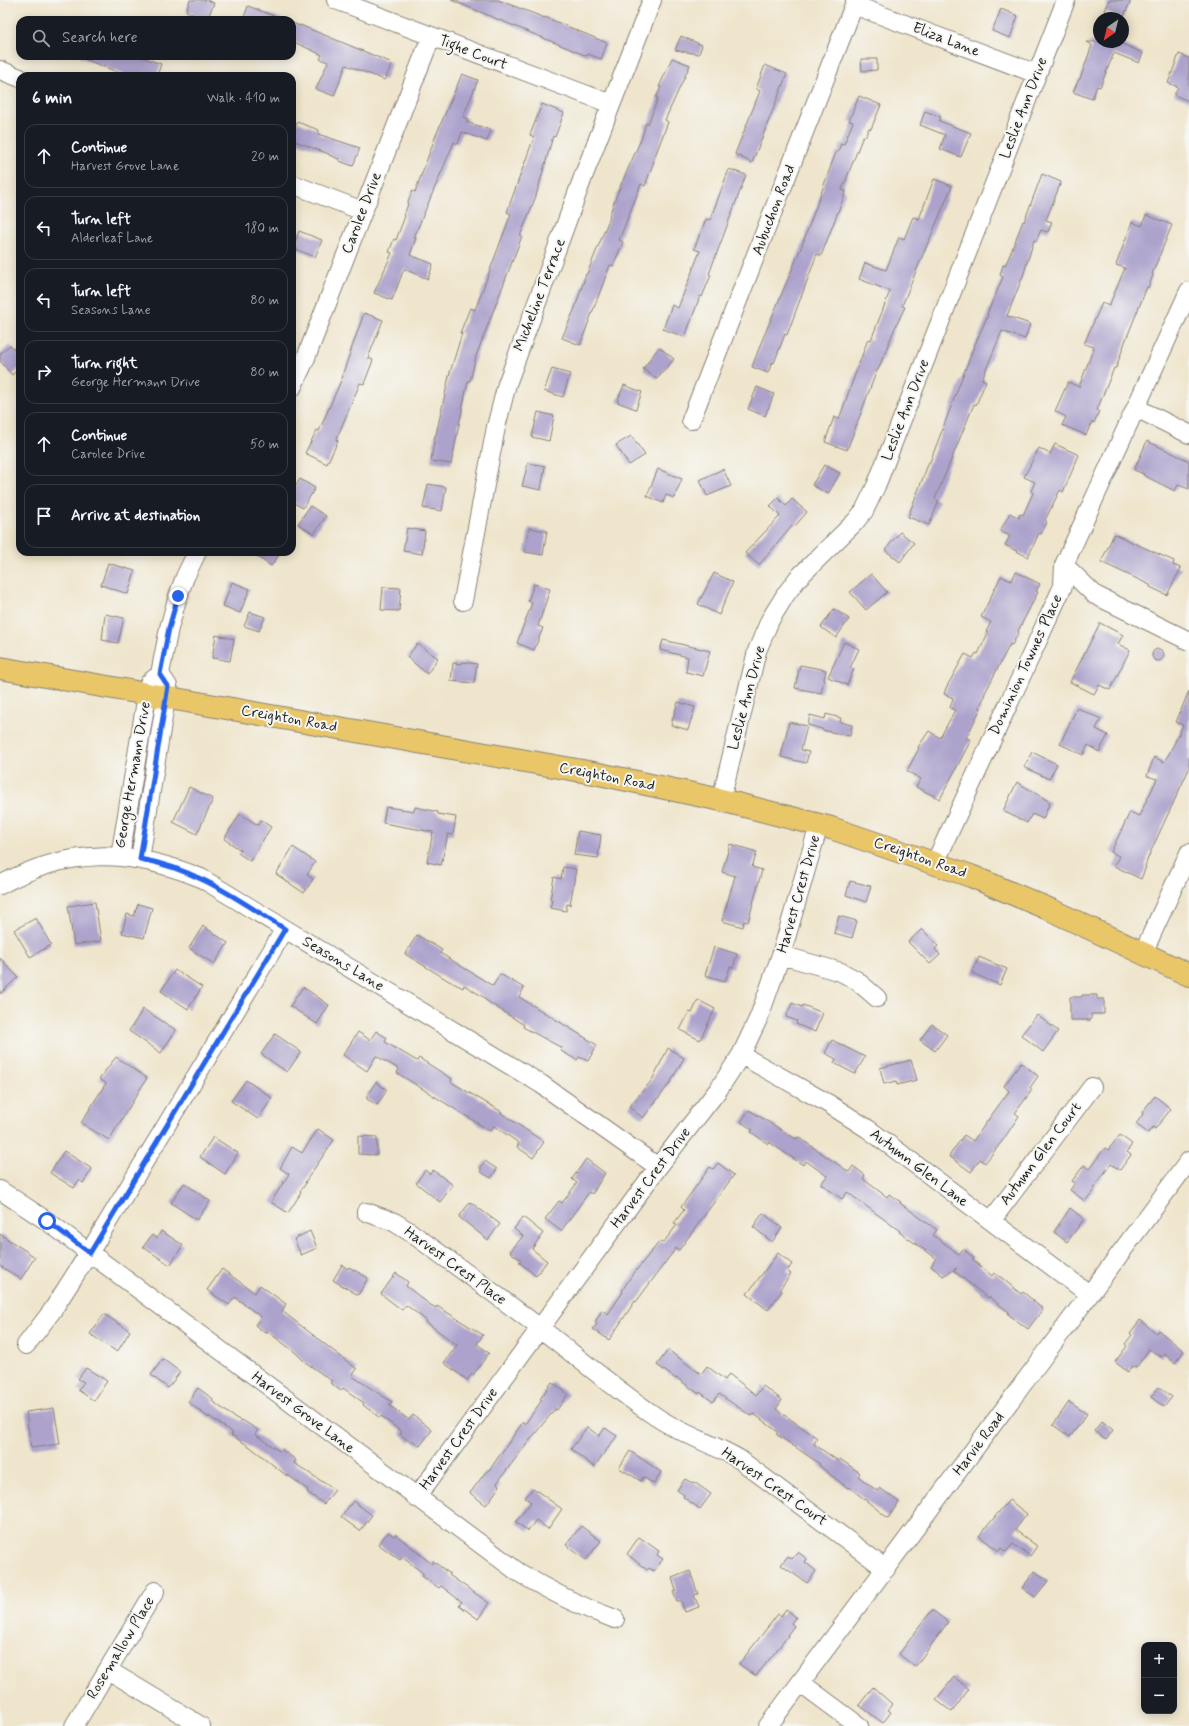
<!DOCTYPE html>
<meta charset="utf-8">
<style>
:root{--surface:#171b24;--page:#242831;--text:#f1f3f6;--muted:#9ea1a6;--line:#363941}
body{margin:0;font-family:Mynerve,sans-serif;background:var(--page);color:var(--text)}
.controls{position:absolute;right:12px;bottom:12px;display:grid;overflow:hidden;border-radius:8px;box-shadow:0 2px 10px #0003}
.controls button{width:36px;height:36px;display:grid;place-items:center;padding:0;border:0;border-bottom:1px solid var(--line);background:var(--surface);color:var(--text);font:20px sans-serif}
.compass{position:absolute;left:1093px;top:12px;width:36px;height:36px;border-radius:50%;background:var(--surface);box-shadow:0 2px 10px #0003;rotate:215deg}
.stop{position:absolute;width:12px;height:12px;margin:-9px;border:3px solid #2563eb;border-radius:50%;background:#fff}
.stop.end{background:#2563eb;border-color:#fff;box-shadow:0 1px 4px #0008}
.list{margin:0;padding:0;list-style:none}
h2{display:flex;justify-content:space-between;align-items:center;height:52px;margin:0;padding:0 16px;font-size:17px}
h2 small{font-size:13px;font-weight:400;color:var(--muted)}
.list li{display:grid;grid-template-columns:26px 1fr auto;gap:12px;align-items:center;box-sizing:border-box;height:64px;margin:0 8px 8px;padding:0 8px;border:1px solid var(--line);border-radius:12px}
.list b{display:block;font-size:15px;white-space:nowrap}
.list p{margin:0;font-size:13px;white-space:nowrap;color:var(--muted)}
.list em{font-size:13px;font-style:normal;color:var(--muted)}
.icon{flex:none;width:22px;height:22px;fill:none;stroke:currentColor;stroke-width:2;stroke-linecap:round;stroke-linejoin:round}
.map{position:relative;flex:none;width:1189px;height:1726px;overflow:hidden}
.search{position:absolute;background:var(--surface);box-shadow:0 2px 10px #0003;left:16px;top:16px;width:280px;height:44px;display:flex;align-items:center;gap:10px;box-sizing:border-box;padding:0 14px;border-radius:12px;color:var(--muted);font-size:15px}
.panel{position:absolute;background:var(--surface);box-shadow:0 2px 10px #0003;left:16px;top:72px;width:280px;height:484px;border-radius:12px}
.map>svg:first-child{display:block}
.building{fill:#aca2cc}
.lines{fill:none;stroke-linecap:round;stroke-linejoin:round}
.minor-casing{stroke:#868074;stroke-width:20}
.major-casing{stroke:#868074;stroke-width:24}
.minor{stroke:#fff;stroke-width:18}
.major{stroke:#e9c769;stroke-width:22}
.route{stroke:#2563eb;stroke-width:5}
.labels{text-anchor:middle;dominant-baseline:central;stroke-width:4;stroke-linejoin:round;paint-order:stroke}
.street-label{font-size:15px;fill:#1c1c1c;stroke:#f6f6f2}
</style>
<div class="map">
<svg width="1189" height="1726" viewBox="0 0 1189 1726">
<rect width="100%" height="100%" fill="#f6f6f2"/>
<filter id="ink" filterUnits="userSpaceOnUse"><feTurbulence type="fractalNoise" baseFrequency=".025" numOctaves="2"/><feDisplacementMap in="SourceGraphic" scale="8" xChannelSelector="R" yChannelSelector="G"/><feConvolveMatrix kernelMatrix="1 2 1 2 8 2 1 2 1" color-interpolation-filters="sRGB"/></filter>
<filter id="wash" filterUnits="userSpaceOnUse"><feTurbulence type="fractalNoise" baseFrequency=".012" numOctaves="4" result="noise"/><feDisplacementMap in="SourceGraphic" scale="16" xChannelSelector="R" yChannelSelector="G"/><feGaussianBlur stdDeviation="0.9" result="paint"/><feColorMatrix in="noise" values="0 0 0 0 0 0 0 0 0 0 0 0 0 0 0 0 0 1.4 0 .05"/><feComposite in="paint" operator="in"/></filter>
<g filter="url(#wash)">
<rect width="100%" height="100%" fill="#efe5cc"/>
<g id="blocks">
<path class="building" d="M190,0h17l7,3 -7,17 -21,-9z
M451,0h47l47,18v-1l62,26 -6,16 -13,-5 -1,2z
M1109,0h22l-8,18 -18,-7z
M248,6l34,13v1h-39z
M1001,9l17,7 -8,22 -18,-7z
M292,23l8,3v-1l92,38 -7,17 -39,-15 -12,31 -18,-7 12,-27 -8,-3 2,-4 -30,-14z
M681,36l21,9 -3,9 -24,-4z
M1087,42h31l25,11 -4,10 -25,-10 -14,34 -3,-1 -5,13 -19,-7 6,-13h1l12,-34z
M1179,54l10,4v43l-15,-6 4,-8 -10,-4z
M77,56h62l22,8 -4,12h-30z
M672,58l18,7 -25,55 3,2 -15,39h1l-9,25 -4,-2 -22,56 4,2 -10,24 -3,-1 -30,80 -18,-7 13,-30 11,-34h1l23,-57 -1,-1 8,-22 25,-57 4,-14 2,1 10,-26h-2l5,-11h-2z
M861,59h16v11l-15,1z
M765,65l22,9 -35,89 -17,-9 25,-63 -4,-2z
M462,74l16,6 -15,37 5,2 -2,3 25,8 -4,11 -25,-9 -4,12 -4,-2 -40,95 2,1 -6,17 23,9 -5,15 -24,-10 -12,31 -18,-7 18,-40 -3,-1 5,-13 2,1 9,-24 -1,-1 4,-11h-1l5,-13 3,1 21,-57z
M859,96l22,9 -10,24 -2,-1 -4,9 -2,-1 -21,54 4,1 -25,65 -4,-2 -30,81 -2,-1 -11,29 -2,-1 -4,11 -16,-6 9,-24 40,-95 35,-96h2l3,-9 3,1 9,-22 -4,-1z
M542,104l22,9 -9,24 -2,-1 -17,60 -16,40h2l-46,120 -6,25h-2l-17,83 -20,-3 4,-26h1l13,-59 13,-43h-2l10,-25 5,2 36,-96 -4,-2 27,-75 -4,-2z
M925,111l16,6 -2,4 32,12 -10,24 -21,-8 5,-14 -25,-10z
M297,122l22,8 -1,4 42,14 -7,18 -14,-5v-2l-10,-4v-1l-37,-14z
M729,169l17,6 -37,99 2,1 -9,22 -2,-1 -15,41 -22,-8 9,-24 6,3 22,-57 -6,-2 12,-30 4,1z
M1042,174l19,8 -15,38 6,2 -4,10 -7,-2 -5,11 -2,-1 -11,36 -16,40 23,8 -5,15 -23,-8 -20,48 4,2 -10,24 -2,-1 -39,95 4,2 -10,24 -21,-8 21,-55h1l43,-113 15,-34 -1,-1 16,-37 -3,-2 3,-10 2,1 6,-14 12,-31 1,1z
M934,179l18,7 -38,90 -12,30 3,1 -11,23 -16,40h-1l-30,80 -22,-8 9,-25 5,2 29,-80 3,1 19,-49 -31,-12 6,-16 21,7 13,-33 5,2 9,-22 6,2z
M1146,215l26,10 -20,49 1,1 -5,13 -1,-1 -22,55 -9,26h-2l-17,42 2,1 -5,12 -2,-1 -6,13 -24,-10 4,-8 -11,-6 13,-29 11,5 15,-40 -10,-3 18,-41 7,3 16,-38 -9,-3 16,-43 10,4z
M299,231l23,9 -7,17 -22,-9z
M364,313l19,7 -15,38 5,2 -9,24 -4,-1 -24,57 2,1 -11,23 -22,-11 12,-23 2,1 24,-55h-1z
M10,345l10,11v12l-8,7 -12,-14v-7z
M659,347l15,12 -17,20 -14,-10z
M552,369l18,5 -7,23 -19,-6z
M624,385l18,7 -6,17 -19,-7z
M757,387l17,7 -9,22 -17,-7z
M538,412l16,4 -5,25 -17,-4z
M631,436l14,19 -16,10 -13,-20z
M1147,441l42,20v28l-11,-4 -3,6 -32,-16 1,-1 -10,-4z
M1055,444l24,11 -16,37 -3,-2 -15,30 2,2 -6,12 -2,-1 -11,24 -23,-12 5,-9 -10,-5 10,-18 9,5 1,-4 3,1 10,-22 -2,-2 4,-9 -11,-5 15,-29 11,6z
M528,463l17,3 -4,24 -19,-4z
M824,465l16,8 -12,21 -16,-9z
M658,469l24,10 -8,19 -8,-3 -3,8 -16,-7z
M723,469l8,17 -24,10 -7,-16z
M300,479l15,9 -12,20 -11,-6v-10z
M428,484l18,3 -4,24 -19,-3z
M778,498l8,8 6,-7 15,13 -12,14 -2,-1 -34,40 -14,-12 35,-37 -10,-10z
M310,506l16,10 -12,18 -16,-10z
M407,528l18,3 -3,23 -19,-3z
M529,528l18,3 -4,24 -18,-3z
M900,532l14,11 -14,19 -15,-12z
M1114,534l60,27 -1,4 8,3 -14,27 -17,-8v-2l-49,-23z
M251,552h30l-10,14z
M108,563l27,8 -7,23 -27,-9z
M1016,572l24,12 -4,7 2,1 -20,39 1,1 -7,13 -2,-1 -26,51 1,1 -6,11 2,1 -15,30 5,2 -31,59 -24,-12 5,-8 -14,-8 12,-23 -1,-1 11,-16 11,7 15,-28 -5,-2 3,-10 -9,-4 2,-6 19,-34 8,4 3,-5 2,1 10,-21 -2,-1 5,-10 -10,-5 20,-41 10,5z
M714,573l19,9 -14,33 -21,-11z
M871,574l16,18 -21,18 -16,-18z
M232,582l18,7 -10,24 -17,-7z
M534,584l16,5 -12,37 5,2 -9,22 -17,-7 15,-40 -4,-2z
M383,587l18,1 -2,23 -18,-1z
M834,609l15,10 -13,19 -15,-11z
M250,612l15,5 -6,14 -15,-5z
M105,614l19,4 -6,25 -16,-3z
M1100,623l23,12 -5,9 12,6 -20,40 -11,-5 -5,9 -24,-12z
M216,635l18,4 -4,22 -18,-3z
M663,640l47,11 -7,25 -17,-4 2,-15 -28,-7z
M844,642l15,7 -9,19 4,1 -7,16 -19,-8z
M417,644l21,14 -11,16 -20,-17z
M1152 655a6 6 0 1 1 12 0a6 6 0 1 1-12 0Z
M463,662l14,2 -3,19 -23,-2 2,-18 9,1z
M800,665l26,5 -5,23 -26,-5z
M1189,691v78l-39,84 -5,13 1,1 -5,12 -27,-13 5,-10 -8,-4 19,-40 9,4 18,-37 -10,-3 7,-19 10,5 6,-10 13,-27 -7,-3z
M678,702l17,5 -7,23 -17,-5z
M1077,708l24,11 -5,10 12,6 -9,17 -11,-7 -5,10 -23,-11z
M826,714l15,4 -1,4 12,3 -2,11 -28,-6v-1l-14,-4 2,-10 15,4z
M789,722l18,4 -6,24 8,2 -3,11 -25,-6z
M1032,752l25,12 -8,15 -25,-12z
M1017,782l33,20 -7,17 -11,-5 -5,9 -24,-12z
M189,787l24,12 -16,35 -24,-12z
M386,807l28,4 1,-4 23,5v2l18,3 -3,18 -5,-1 -7,31 -14,-3 6,-30 -50,-9z
M240,814l18,11 3,-5 10,7 -21,34 -12,-8 3,-3 -17,-11z
M578,831l23,4 -3,23 -24,-3z
M730,844l27,8 -5,15 10,3 -14,52 -4,-1 -1,6 -21,-6 13,-45 -13,-4z
M293,847l22,15 -8,13 6,4 -9,14 -28,-19z
M563,867l13,2 -6,36 -3,-1 -1,7 -16,-3 2,-8h-2l4,-23 7,2z
M850,881l21,5 -5,16 -20,-7z
M95,902l6,39 -27,4 -6,-39z
M138,904l14,4 -8,30 -22,-5 5,-19 7,2z
M839,916l18,5 -5,17 -18,-5z
M36,918l15,27 -21,12 -16,-27z
M203,926l25,17 -14,21 -25,-16z
M922,929l16,17 -3,3 5,6 -10,9 -22,-22z
M417,935l25,15 -2,3 53,33 7,-12 24,14 -5,9 78,48 -9,16 -9,-4 -2,3 -16,-9 1,-3 -39,-21 1,-2 -40,-26 1,-1 -21,-13 -1,3 -14,-7 -44,-27z
M714,947l23,7 -4,14 -3,-1 -5,14 -20,-6z
M979,957l28,12 -7,16 -28,-12z
M0,958l18,19 -18,17z
M175,970l27,17 -14,22 -27,-18z
M303,987l26,18 -12,19 -27,-18z
M1082,995h15v4h7v15h-13v6h-21v-23h12z
M698,1000l17,9 -15,31 -20,-10 9,-18 3,1z
M792,1003l10,4 1,-2 20,8 -8,19 -19,-8 1,-3 -11,-4z
M143,1009l33,21 -15,23 -32,-22z
M1037,1015l21,16 -15,21 -22,-17z
M932,1024l15,11 -12,16 -15,-11z
M376,1031l11,7 -2,4 32,19 2,-3 33,21 -1,3 51,30 -1,1 43,29 -11,16 -16,-11 2,-4 -25,-17 -4,5 -93,-58 2,-4 -23,-13 -9,15 -24,-16 15,-23 12,8z
M275,1034l26,18 -14,20 -26,-18z
M832,1040l33,17 -10,17 -21,-11 2,-4 -11,-6z
M668,1048l16,10 -14,25 -27,35 -14,-11 23,-27z
M116,1057l31,21 -38,62 -28,-17 25,-40 -7,-4z
M911,1060l6,20 -20,5 -1,-4 -12,3 -4,-16z
M1021,1063l17,13 -8,12 2,2 -17,23 4,3 -16,24 -18,23 -5,-4 -9,13 -22,-16 15,-21 9,6 36,-50 -5,-5z
M246,1080l26,18 -14,21 -27,-18z
M376,1082l11,8 -10,15 -10,-6v-4z
M1155,1096l16,13 -16,20 -2,-2 -5,6 -12,-9 7,-10 -1,-2z
M749,1110l47,29 2,-2 51,35 4,-6 12,9 -2,4 24,18 2,-3 12,8 -1,1 37,27 -4,5 26,19 4,-5 11,9 -2,1 20,17 2,-3 8,5 19,16 2,-2 11,9v1l9,7 -15,20 -20,-15 1,-2 -20,-15 -1,1 -9,-7 -25,-20 3,-3 -14,8 -12,-10 5,-8 -37,-26 1,-1 -53,-39 -5,7 -21,-15 6,-8 -21,-15 -3,4 -34,-23 -1,2 -17,-12 2,-2 -12,-8z
M318,1129l16,11 -29,42 1,1 -6,9 1,1 -13,20 -17,-11 18,-28 -9,-6 12,-21 10,6z
M1120,1135l12,9 -5,8 4,3 -11,15 -9,-6 -18,24 2,1 -10,12 -15,-11 5,-7 -3,-2 12,-16 5,4 16,-21 3,2z
M358,1136l19,1v18l-19,-1z
M213,1137l25,16 -13,21 -25,-17z
M64,1151l28,18 -9,14 -4,-3 -5,8 -24,-15z
M586,1159l19,14 -13,21 -3,-2 -28,39 -16,-12 14,-18 3,2 15,-20 -5,-4z
M485,1161l12,8 -6,9 -10,-6v-5z
M718,1163l16,12 -55,75 -3,-2 -40,54 -1,-1 -26,39 -16,-11 4,-5 -2,-2 7,-12 6,4 15,-22 -1,-1 8,-13 30,-37 3,2 14,-18 -3,-2 10,-13 -3,-3 8,-11 21,-29 3,2z
M425,1170l5,4 3,-4 20,15 -13,17 -24,-19z
M184,1183l26,18 -13,19 -26,-17z
M470,1202l30,22 -12,16 -29,-23z
M1070,1208l14,11 -17,23 -13,-10z
M763,1213l19,15 -10,14 -19,-15z
M523,1217l20,16 -11,16 15,12 -11,15 -17,-14 2,-2 -11,-8 13,-16 -9,-7z
M161,1231l22,14 -13,20 -27,-18 9,-12 5,3z
M310,1231l7,17 -16,7 -7,-16z
M0,1234l35,23 -14,22 -21,-13z
M778,1253l14,11 -5,7 4,3 -11,15 2,2 -14,19 -21,-16z
M342,1265l6,4 1,-2 19,11 -10,17 -25,-15z
M222,1269l33,24 5,-8 26,19 -4,7 75,58 -5,7 40,26 -3,3 20,15 4,-5 19,15 -12,16 -8,-6 -2,2 -10,-8 2,-2 -21,-16 -1,2 -17,-13 1,-2 -21,-15 -2,3 -11,-8 2,-2 -27,-19 -9,-9 -29,-22 -2,2 -10,-8 6,-8 -26,-20 -6,8 -22,-15z
M396,1273l12,9 -2,4 23,18 7,4 1,-2 46,29 -6,9 12,9 -16,22 -1,-1 -5,6 -23,-17 13,-18 -31,-23 1,-1 -21,-16 -4,5 -21,-16z
M104,1314l26,17 -13,21 -27,-18z
M1140,1320l16,13 2,-3 26,21 -9,12 -11,-9 -3,3 -12,-8 -13,19 -4,-2 -4,6 -13,-10 12,-16 -2,-2 7,-9 -2,-2z
M668,1350l33,24 6,-8 18,14 4,-6 27,21 7,-9 19,14 -6,9 41,29 -3,6 24,17 2,-2 20,14 -2,3 19,15 3,-3 19,14 -11,16 -39,-31 -1,1 -20,-15 -9,-8 1,-1 -44,-30 2,-2 -24,-18 -3,2 -32,-22 -6,8 -13,-10 -1,2 -22,-16 -1,1 -19,-14z
M163,1359l17,13 -12,16 -17,-13z
M86,1368l21,13 -13,20 -16,-11 6,-8 -6,-3z
M552,1382l16,12 -11,16 -2,-1 -33,41 -25,33 3,3 -14,19 -16,-12 15,-20 5,-4 33,-47 2,2 17,-24 -2,-1z
M1159,1387l13,10 -8,10 -13,-10z
M198,1388l15,11 -1,2 22,16 7,4 1,-1 16,10 -3,4 24,17 2,-2 15,11 -2,3 41,27 -11,14 -17,-12 1,-2 -20,-15 -1,1 -38,-30 -18,-11 2,-2 -24,-17v2l-21,-16z
M1069,1402l18,12 -17,23 -17,-12z
M54,1408l6,36 -29,4 -5,-36z
M1102,1421l11,9 -7,10 -12,-9z
M587,1427l12,9 6,-8 12,8 -23,31 -23,-18z
M630,1451l31,21 -7,12 -11,-7 -2,4 -22,-13z
M685,1479l7,4 2,-1 17,12 -11,15 -17,-12 1,-2 -7,-5z
M533,1488l29,21 -14,20 -12,-9 -8,11 -12,-9 15,-20 -6,-4z
M1009,1500l18,14 -12,16 22,16 -7,10 -17,-12 -7,8 -5,-4 -2,3 -20,-15z
M353,1501l19,14 -12,16 -19,-14z
M581,1526l20,15 -15,19 -20,-15z
M388,1532l6,4 1,-2 37,30 1,-3 17,13 -1,1 40,28 -11,16 -19,-14 3,-3 -21,-16 -2,2 -17,-12 2,-2 -22,-17 -2,3 -22,-16z
M639,1537l20,14 -2,4 6,4 -9,12 -5,-3 -2,2 -20,-16z
M798,1552l9,7 -2,3 11,9 -9,12 -26,-18 7,-9 4,3z
M690,1571l8,23 -4,1 5,12 -14,5 -4,-11h-4l-4,-9 3,-1 -4,-13z
M1035,1571l13,10 -13,16 -13,-9z
M786,1609l10,8 -5,6 3,3 -7,9 1,1 -32,40 -17,-12 39,-50 3,2z
M932,1610l16,12 -33,45 -16,-13z
M954,1677l15,12 -17,23 -16,-12z
M873,1687l19,17 -4,6 3,2 -8,11 -24,-18z"/>
</g>
</g>
<g filter="url(#ink)">
<use href="#blocks" fill-opacity="0" stroke="#868074" stroke-width="1"/>
<g class="lines">
<g class="minor-casing">
<path id="minor" d="M336,0l275,104
M854,5l183,69
M0,70l20,8
M292,184l71,27
M292,388l13,-28 126,-323
M1136,408l53,26
M691,420l165,-420
M1064,565l31,30 94,46
M463,601l33,-174 11,-43 78,-212 67,-172
M721,800l36,-149 13,-31 16,-26 12,-16 57,-56 9,-11 12,-25 190,-486
M120,857l29,-174 11,-9 9,-46 9,-32 7,-19 12,-25
M140,859l28,-173 -8,-12
M935,863l128,-277 1,-21 125,-274
M0,885c70,-38 129,-36 201,-7l340,206 117,83
M1143,953l46,-100
M781,955l60,17 15,8 21,18
M741,1055l88,49 39,25 221,165
M0,1190l47,31 471,351c31,19 63,35 97,47
M366,1212l28,10 16,10c44,32 87,63 130,96 39,30 77,63 118,90 26,17 55,26 81,41l147,110
M991,1221l101,-134
M26,1345l26,-34 37,-58 196,-324
M416,1498l242,-331 60,-77 23,-35 18,-38 22,-62 38,-130
M108,1670l93,56
M801,1683l58,43
M74,1726l81,-135
M768,1726l421,-565"/>
</g>
<g class="major-casing">
<path id="major" d="M0,668l599,106 122,26 110,28 140,48 80,34 138,65"/>
</g>
<use href="#minor" class="minor"/>
<use href="#major" class="major"/>
</g>
</g>
<g class="lines" filter="url(#ink)">
<path class="route" d="M47,1221l43,32 195,-324c-48,-30 -88,-60 -145,-70l28,-173 -8,-12 9,-46 9,-32"/>
</g>
<g class="labels">
<g class="street-label">
<text transform="translate(946 40) rotate(21)">Eliza Lane</text>
<text transform="translate(473 53) rotate(21)">Tighe Court</text>
<text transform="translate(1024 108) rotate(-69)">Leslie Ann Drive</text>
<text transform="translate(774 210) rotate(-69)">Aubuchon Road</text>
<text transform="translate(362 213) rotate(-69)">Carolee Drive</text>
<text transform="translate(540 295) rotate(-69)">Micheline Terrace</text>
<text transform="translate(906 410) rotate(-69)">Leslie Ann Drive</text>
<text transform="translate(1026 665) rotate(-65)">Dominion Townes Place</text>
<text transform="translate(747 698) rotate(-75)">Leslie Ann Drive</text>
<text transform="translate(289 719) rotate(10)">Creighton Road</text>
<text transform="translate(133 775) rotate(-80)">George Hermann Drive</text>
<text transform="translate(607 777) rotate(11)">Creighton Road</text>
<text transform="translate(920 858) rotate(19)">Creighton Road</text>
<text transform="translate(799 894) rotate(-74)">Harvest Crest Drive</text>
<text transform="translate(343 964) rotate(31)">Seasons Lane</text>
<text transform="translate(1041 1154) rotate(-53)">Autumn Glen Court</text>
<text transform="translate(919 1168) rotate(37)">Autumn Glen Lane</text>
<text transform="translate(651 1178) rotate(-53)">Harvest Crest Drive</text>
<text transform="translate(455 1266) rotate(36)">Harvest Crest Place</text>
<text transform="translate(303 1413) rotate(37)">Harvest Grove Lane</text>
<text transform="translate(459 1439) rotate(-54)">Harvest Crest Drive</text>
<text transform="translate(979 1444) rotate(-53)">Harvie Road</text>
<text transform="translate(774 1487) rotate(35)">Harvest Crest Court</text>
<text transform="translate(121 1648) rotate(-59)">Rosemallow Place</text>
</g>
</g>
</svg>
<div class="controls">
<button>+</button>
<button>−</button>
</div>
<svg class="compass" viewBox="-18 -18 36 36"><path d="M0-13l5 13h-10z" fill="#e53935"/><path d="M0 13l5-13h-10z" fill="#9ea1a6"/></svg>
<div class="stop" style="left:47px;top:1221px"></div>
<div class="stop end" style="left:178px;top:596px"></div>
<div class="search"><svg class="icon" aria-label="search" viewBox="0 0 24 24"><circle cx="10" cy="10" r="6"/><path d="M15 15l6 6"/></svg>Search here</div>
<section class="panel">
<h2>6 min<small>Walk · 410 m</small></h2>
<ul class="list">
<li><svg class="icon" aria-label="ahead" viewBox="0 0 24 24"><path d="M12 20V5M6 11l6-6 6 6"/></svg><div><b>Continue</b><p>Harvest Grove Lane</p></div><em>20 m</em></li>
<li><svg class="icon" aria-label="left" viewBox="0 0 24 24"><path d="M17 20v-9H6M10 6l-5 5 5 5"/></svg><div><b>Turn left</b><p>Alderleaf Lane</p></div><em>180 m</em></li>
<li><svg class="icon" aria-label="left" viewBox="0 0 24 24"><path d="M17 20v-9H6M10 6l-5 5 5 5"/></svg><div><b>Turn left</b><p>Seasons Lane</p></div><em>80 m</em></li>
<li><svg class="icon" aria-label="right" viewBox="0 0 24 24"><path d="M7 20v-9h11M14 6l5 5-5 5"/></svg><div><b>Turn right</b><p>George Hermann Drive</p></div><em>80 m</em></li>
<li><svg class="icon" aria-label="ahead" viewBox="0 0 24 24"><path d="M12 20V5M6 11l6-6 6 6"/></svg><div><b>Continue</b><p>Carolee Drive</p></div><em>50 m</em></li>
<li><svg class="icon" aria-label="arrive" viewBox="0 0 24 24"><path d="M6 21V4h12l-3 4 3 4H6"/></svg><div><b>Arrive at destination</b></div></li>
</ul>
</section>
</div>
